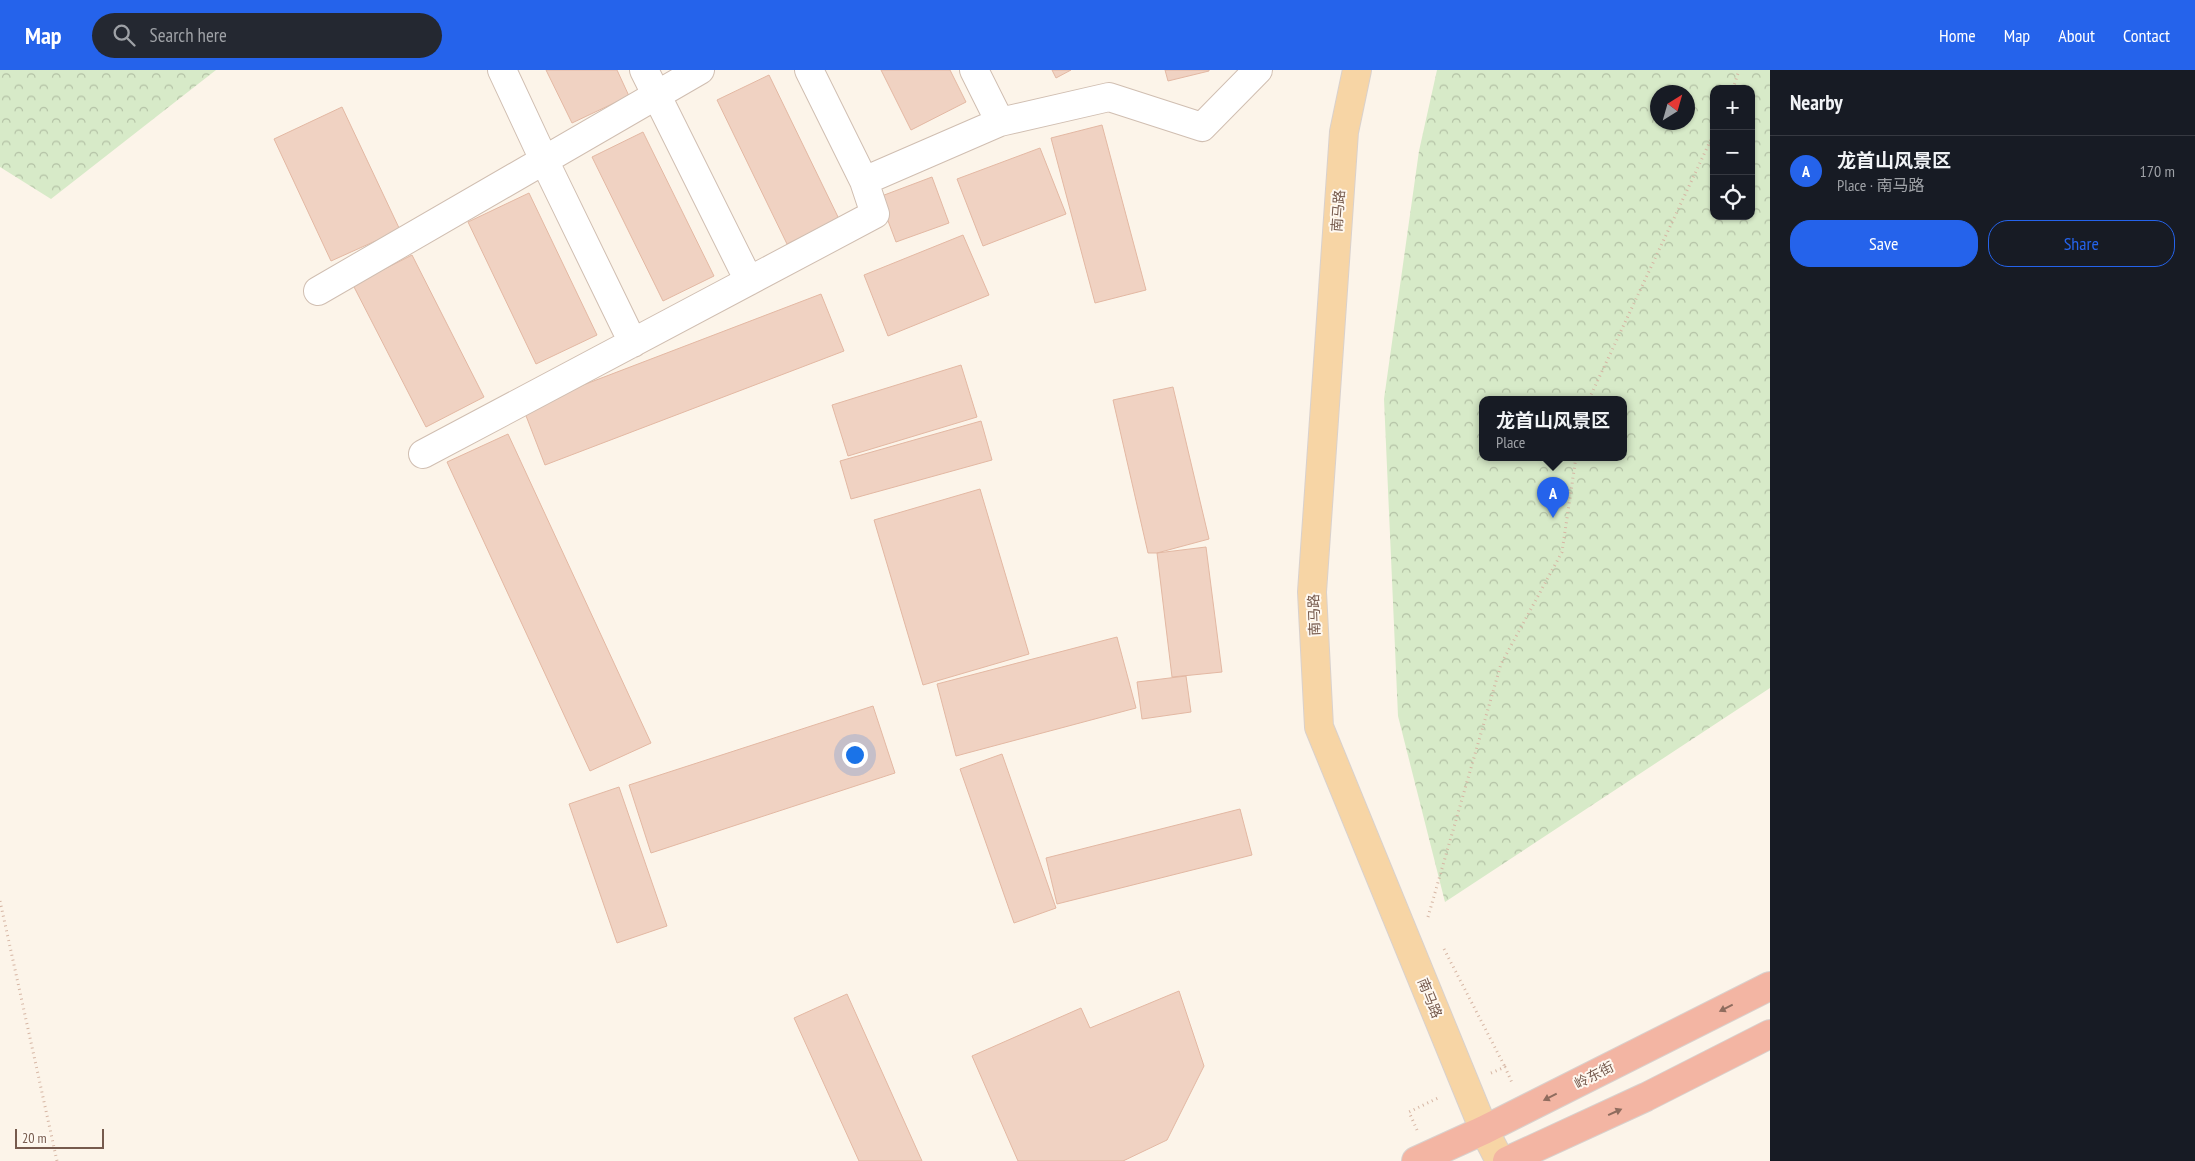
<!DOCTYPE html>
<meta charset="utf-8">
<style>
:root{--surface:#171b24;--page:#242831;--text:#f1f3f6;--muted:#9ea1a6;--line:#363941;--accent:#2563eb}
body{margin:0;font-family:"PT Sans Narrow","Noto Sans SC",sans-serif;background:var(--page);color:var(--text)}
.controls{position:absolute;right:15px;top:15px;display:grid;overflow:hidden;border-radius:10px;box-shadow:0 1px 4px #0004}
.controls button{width:45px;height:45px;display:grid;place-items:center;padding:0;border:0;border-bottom:1px solid var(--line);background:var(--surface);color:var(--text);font:25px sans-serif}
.compass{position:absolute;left:1650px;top:15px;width:45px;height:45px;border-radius:50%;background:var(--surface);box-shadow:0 1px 4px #0004;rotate:37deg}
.scale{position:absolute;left:15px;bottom:12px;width:89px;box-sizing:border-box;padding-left:5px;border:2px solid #765a4d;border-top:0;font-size:14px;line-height:18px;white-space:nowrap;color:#765a4d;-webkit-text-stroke:4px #fef8f0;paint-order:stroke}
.you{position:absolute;left:854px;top:684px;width:18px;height:18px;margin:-12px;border:4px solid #fff;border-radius:50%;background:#1a73e8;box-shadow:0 0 0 8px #1a73e833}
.badge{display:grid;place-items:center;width:32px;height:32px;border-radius:50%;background:var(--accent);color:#fff;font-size:16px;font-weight:700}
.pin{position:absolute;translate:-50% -41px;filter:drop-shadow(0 1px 2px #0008)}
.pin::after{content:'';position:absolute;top:26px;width:18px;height:15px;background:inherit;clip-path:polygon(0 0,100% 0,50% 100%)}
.popup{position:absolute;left:1479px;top:326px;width:148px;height:65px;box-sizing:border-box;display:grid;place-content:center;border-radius:10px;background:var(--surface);filter:drop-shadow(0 1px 4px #0005);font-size:16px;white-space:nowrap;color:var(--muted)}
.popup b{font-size:19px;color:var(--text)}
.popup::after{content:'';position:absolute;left:50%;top:100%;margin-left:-10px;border:10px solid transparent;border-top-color:var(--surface)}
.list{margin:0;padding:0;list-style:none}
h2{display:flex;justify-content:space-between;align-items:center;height:65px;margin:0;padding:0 20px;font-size:21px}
h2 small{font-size:16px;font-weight:400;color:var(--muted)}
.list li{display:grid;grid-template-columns:32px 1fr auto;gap:15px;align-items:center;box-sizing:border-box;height:70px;padding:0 20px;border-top:1px solid var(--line)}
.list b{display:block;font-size:19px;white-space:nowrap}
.list p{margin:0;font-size:16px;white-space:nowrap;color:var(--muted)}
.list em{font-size:16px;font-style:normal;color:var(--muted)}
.actions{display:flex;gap:10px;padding:15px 20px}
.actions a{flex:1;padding:11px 0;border:1px solid var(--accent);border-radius:20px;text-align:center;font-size:18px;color:var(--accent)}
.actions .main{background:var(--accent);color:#fff}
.icon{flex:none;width:28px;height:28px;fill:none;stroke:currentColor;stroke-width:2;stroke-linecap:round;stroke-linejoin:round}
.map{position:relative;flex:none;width:1770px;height:1091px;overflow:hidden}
header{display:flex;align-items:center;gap:30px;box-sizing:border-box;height:70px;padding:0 25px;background:var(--accent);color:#fff}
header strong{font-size:24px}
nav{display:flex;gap:28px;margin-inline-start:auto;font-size:18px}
.search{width:350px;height:45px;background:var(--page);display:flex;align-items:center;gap:12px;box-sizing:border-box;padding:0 18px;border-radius:28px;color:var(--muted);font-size:19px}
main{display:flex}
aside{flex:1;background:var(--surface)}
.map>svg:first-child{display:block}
.forest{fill:url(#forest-crowns);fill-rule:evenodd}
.building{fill:#f0d2c2;stroke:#e3b8a3}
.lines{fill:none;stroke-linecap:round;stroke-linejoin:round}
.minor-casing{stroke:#d0beb1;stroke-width:30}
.major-casing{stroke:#d9d1cd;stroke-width:30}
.highway-casing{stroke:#d9d1cd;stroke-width:30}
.path{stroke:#d6b6a4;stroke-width:3;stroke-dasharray:1 4;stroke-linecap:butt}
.minor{stroke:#fff;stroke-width:28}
.major{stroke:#f7d5a5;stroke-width:28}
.highway{stroke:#f3b5a3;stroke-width:28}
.oneway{fill:#8f6c5e}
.labels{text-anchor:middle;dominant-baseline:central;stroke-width:4;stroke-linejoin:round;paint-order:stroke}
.street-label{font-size:14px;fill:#765a4d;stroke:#fef8f0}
</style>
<header>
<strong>Map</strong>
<div class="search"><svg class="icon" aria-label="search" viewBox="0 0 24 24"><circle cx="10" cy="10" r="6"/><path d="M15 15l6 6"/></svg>Search here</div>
<nav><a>Home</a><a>Map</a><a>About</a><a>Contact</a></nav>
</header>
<main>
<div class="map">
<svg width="1770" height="1091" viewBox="0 0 1770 1091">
<defs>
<pattern id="forest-crowns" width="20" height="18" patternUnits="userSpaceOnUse" patternTransform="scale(1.25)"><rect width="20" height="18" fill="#d7eac8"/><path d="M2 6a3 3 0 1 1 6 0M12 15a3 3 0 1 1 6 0" fill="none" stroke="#b3c1a5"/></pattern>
</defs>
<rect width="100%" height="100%" fill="#fcf4e9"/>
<path class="forest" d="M0,0h216l-165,129 -51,-32z
M1437,0h333v618l-325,214 -47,-186 -14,-317 35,-248zM1714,19h37v127h-37zM1658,22h30v30h-30zM1483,329h140v58h-140z"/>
<path class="building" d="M546,0h71l12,26 -57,27z
M881,0h69l16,32 -55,28z
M1052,0h19l-15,8z
M1165,0h44v1l-41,10z
M769,5l70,144 -52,25 -70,-144z
M342,37l58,123 -69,31 -57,-122z
M1102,55l44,165 -51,13 -44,-165z
M643,62l71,144 -51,25 -71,-144z
M1040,78l26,66 -83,32 -26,-67z
M932,107l17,46 -53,19 -17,-45z
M529,123l68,142 -61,29 -68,-142z
M963,165l26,60 -101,41 -24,-61z
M412,185l72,142 -58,30 -73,-142z
M821,224l23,57 -299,114 -22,-57z
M961,295l16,52 -129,39 -16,-51z
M1173,317l36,152 -52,14h-9l-35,-153z
M981,351l11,39 -141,39 -11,-38z
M508,364l143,309 -61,28 -143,-309z
M980,419l49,165 -106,31 -49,-165z
M1206,477l16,125 -50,5 -15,-124z
M1117,567l19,71 -180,48 -19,-72z
M1186,606l5,36 -49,7 -5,-37z
M873,636l22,67 -244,80 -22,-68z
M1002,684l54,154 -42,15 -54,-154z
M619,717l48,139 -50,17 -48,-139z
M1240,739l12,46 -195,49 -11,-46z
M1179,921l25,75 -37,74 -44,21h-105l-46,-105 109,-48 9,20z
M847,924l75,167h-63l-65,-143z"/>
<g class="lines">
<g class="minor-casing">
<path id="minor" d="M502,0l42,90 89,183
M644,0l105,211
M809,0l55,111 136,-59 109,-25 93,30 56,-57
M974,0l26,52
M318,221l382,-221
M423,384l452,-240 -11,-33"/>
</g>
<g class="major-casing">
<path id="major" d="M1357,0l-13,62 -32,460 7,135 165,403 16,31"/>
</g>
<g class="highway-casing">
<path id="highway" d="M1416,1091l68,-31 286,-144
M1507,1091l139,-64 124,-63"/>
</g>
<path class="path" d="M1733,19l6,-19
M1589,329l125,-266
M0,831l57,260
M1428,847l73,-253 61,-112 14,-95
M1444,879l61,118
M1491,1003l14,-6 8,18
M1417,1060l-8,-18 31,-15"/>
<use href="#minor" class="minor"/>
<use href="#major" class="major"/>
<use href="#highway" class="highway"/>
</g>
<defs><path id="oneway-solid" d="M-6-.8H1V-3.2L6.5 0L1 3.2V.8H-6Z" transform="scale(1.25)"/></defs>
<g class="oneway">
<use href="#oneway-solid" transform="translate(1726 938) rotate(153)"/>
<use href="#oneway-solid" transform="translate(1550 1027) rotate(153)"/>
<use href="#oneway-solid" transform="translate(1615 1042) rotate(-24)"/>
</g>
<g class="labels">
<g class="street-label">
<text transform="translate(1338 141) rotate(-86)">南马路</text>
<text transform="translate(1314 545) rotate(-92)">南马路</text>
<text transform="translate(1430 928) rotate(68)">南马路</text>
<text transform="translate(1594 1005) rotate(-27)">岭东街</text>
</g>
</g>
</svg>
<div class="controls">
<button>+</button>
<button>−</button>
<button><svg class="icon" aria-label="locate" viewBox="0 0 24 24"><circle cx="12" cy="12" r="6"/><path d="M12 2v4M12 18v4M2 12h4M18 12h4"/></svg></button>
</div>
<svg class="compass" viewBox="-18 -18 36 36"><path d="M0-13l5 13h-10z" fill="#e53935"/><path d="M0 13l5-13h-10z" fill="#9ea1a6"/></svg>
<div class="scale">20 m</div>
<div class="you"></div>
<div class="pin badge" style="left:1553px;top:448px">A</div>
<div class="popup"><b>龙首山风景区</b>Place</div>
</div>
<aside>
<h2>Nearby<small></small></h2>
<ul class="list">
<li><span class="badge">A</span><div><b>龙首山风景区</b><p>Place · 南马路</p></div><em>170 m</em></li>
</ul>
<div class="actions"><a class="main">Save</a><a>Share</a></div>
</aside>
</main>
